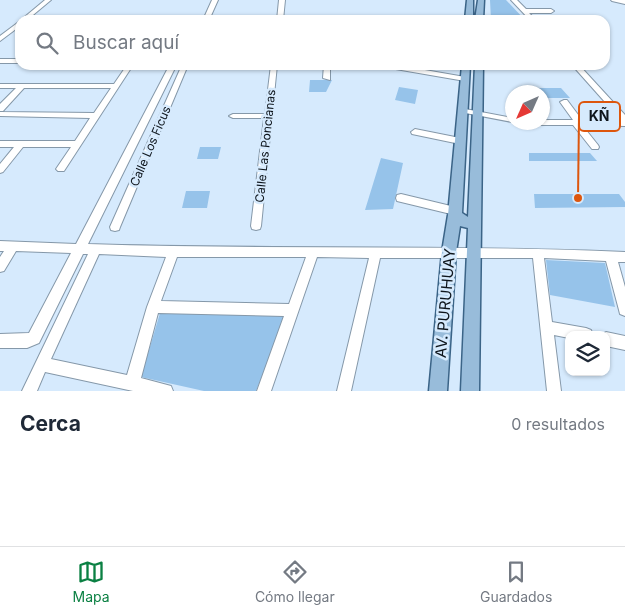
<!DOCTYPE html>
<html lang="es">
<meta charset="utf-8">
<style>
:root{--surface:#fff;--page:#f2f2f3;--text:#1f2937;--muted:#747a83;--line:#e0e1e3;--accent:#0b8043}
body{margin:0;font-family:Inter,sans-serif;background:var(--page);color:var(--text)}
.controls{position:absolute;right:15px;bottom:15px;display:grid;overflow:hidden;border-radius:10px;box-shadow:0 1px 4px #0004}
.controls button{width:45px;height:45px;display:grid;place-items:center;padding:0;border:0;border-bottom:1px solid var(--line);background:var(--surface);color:var(--text);font:25px sans-serif}
.compass{position:absolute;left:505px;top:85px;width:45px;height:45px;border-radius:50%;background:var(--surface);box-shadow:0 1px 4px #0004;rotate:225deg}
.list{margin:0;padding:0;list-style:none}
h2{display:flex;justify-content:space-between;align-items:center;height:65px;margin:0;padding:0 20px;font-size:21px}
h2 small{font-size:16px;font-weight:400;color:var(--muted)}
.icon{flex:none;width:28px;height:28px;fill:none;stroke:currentColor;stroke-width:2;stroke-linecap:round;stroke-linejoin:round}
.map{position:relative;flex:none;width:625px;height:391px;overflow:hidden}
.search{position:absolute;background:var(--surface);box-shadow:0 1px 4px #0004;left:15px;right:15px;top:15px;height:55px;display:flex;align-items:center;gap:12px;box-sizing:border-box;padding:0 18px;border-radius:15px;color:var(--muted);font-size:19px}
.sheet{height:155px;background:var(--surface)}
nav{display:flex;justify-content:space-around;align-items:center;box-sizing:border-box;height:70px;border-top:1px solid var(--line);background:var(--surface);font-size:14px;color:var(--muted)}
nav a{display:grid;justify-items:center;gap:2px}
nav .on{color:var(--accent)}
.map>svg:first-child{display:block}
.green{fill:#96c3ea}
.lines{fill:none;stroke-linecap:round;stroke-linejoin:round}
.minor-casing{stroke:#8598a9;stroke-width:2}
.major-casing{stroke:#3b6487;stroke-width:3}
.minor{fill:#fff;fill-rule:evenodd}
.major{fill:#98bcda;fill-rule:evenodd}
.labels{text-anchor:middle;dominant-baseline:central;stroke-width:5;stroke-linejoin:round;paint-order:stroke}
.street-label{font-size:12px;fill:#0e151c;stroke:#d6eafd}
.near-street-label{font-size:15px;fill:#0e151c;stroke:#d6eafd}
.leader{fill:none;stroke:#dd560d;stroke-width:2}
.callout-dot{fill:#dd560d;stroke:#d6eafd;stroke-width:2}
.callout{fill:#d6eafd;stroke:#dd560d;stroke-width:2}
.callout-label{font-size:14px;text-anchor:middle;font-weight:bold;fill:#0e151c}
</style>
<div class="map">
<svg width="625" height="391" viewBox="0 0 625 391">
<rect width="100%" height="100%" fill="#d6eafd"/>
<path class="green" d="M490,0h16l19,20h-34z
M310,80h22l-6,12h-17z
M399,87l19,3 -3,14 -20,-4z
M521,88h40l9,10h-27l-1,-6h-21z
M200,147h21l-3,12h-21z
M529,153h61l7,8h-68z
M381,158l22,5 -10,46 -28,1z
M186,191h24l-3,17h-25z
M534,194h85l6,8v5l-90,1z
M546,260l59,3 10,44 -65,-12z
M160,313l126,3 -30,75h-52l-63,-14z"/>
<g class="lines">
<g class="minor-casing">
<path id="minor" d="M45,0h6l-24,20h-6z
M212,0h6l-9,20h-6z
M279,0h6l-2,20h-6z
M511,0h6l9,9h25l3,2 -3,2h-22l7,7h-6z
M611,0h14v4l-13,-3z
M20,21v5l-20,15v-5z
M0,59h20v4h-20z
M127,65h6l-69,106h-6l-2,-2 15,-22h-48l-20,25 -3,1v-9l14,-17h-14v-6h75l15,-23 -90,-2v-4l94,1 17,-25h-87l-21,23h-3v-7l16,-16h-16v-4h114z
M166,65h7l2,3 -87,176c179,6 358,0 537,8v10h-7l7,25v29l-5,-2 -1,-4 -13,-49 -62,-3 8,64 34,6 5,2 2,5h-24v3l-15,-3 7,56h-14l-14,-133h-153l-29,133h-14l32,-133 -52,-1 -46,134h-14l27,-75 -126,-3 -17,65 30,8 2,5h-40l-88,-19 -8,19h-15l66,-137h-5l-44,89 -12,5h-27v-14l29,-1 42,-80 -55,-2 -12,20 -4,1v-15l4,-6h-4v-10l76,3 92,-176zM99,254l67,3 -19,50 -20,68 -76,-16zM177,257h129l-17,47 -128,-3z
M182,65h6l-68,162 -1,3 -4,1 -4,-1 -1,-3z
M271,65h6l-16,161 -1,3 -4,1 -4,-1 -1,-3 13,-108h-31l-4,-2 4,-2h32z
M324,65h6v15l-7,-2z
M381,65h15l69,12 4,2 -4,2 -81,-14z
M572,65h7l46,50v11l-43,-1 16,20 1,2 -1,2h-6l-19,-24h-45l-4,-3h18v-2h31l-13,-18 4,-2h3l15,20h39z
M460,108l52,10v4l-52,-10z
M415,129l45,9 4,3 -4,3 -48,-10 -1,-2z
M401,194l54,13 4,1 1,3 -1,3 -4,1 -58,-14 -1,-3 1,-3z
M606,332l19,4v14l-19,-4v-11h-5z"/>
</g>
<g class="major-casing">
<path id="major" d="M467,0h6v20h-8z
M478,0h6l-1,20h-8z
M462,65h8l-8,148 6,4 7,-152h8l-4,326h-18l7,-163 -8,-2 -4,26 -9,139h-18l13,-139 6,-37z"/>
</g>
<use href="#minor" class="minor"/>
<use href="#major" class="major"/>
</g>
<g class="labels">
<g class="street-label">
<text transform="translate(150 146) rotate(-67)">Calle Los Ficus</text>
<text transform="translate(265 146) rotate(-84)">Calle Las Poncianas</text>
</g>
<g class="near-street-label">
<text transform="translate(445 303) rotate(-85)">AV. PURUHUAY</text>
</g>
</g>
<path class="leader" d="M578 198L579 116"/>
<circle class="callout-dot" cx="578" cy="198" r="5"/>
<rect class="callout" x="579" y="102" width="41" height="29" rx="5"/>
<g class="callout-label">
<text x="599" y="121">KÑ</text>
</g>
</svg>
<div class="controls">
<button><svg class="icon" aria-label="layers" viewBox="0 0 24 24"><path d="M12 4l9 5-9 5-9-5zM3 14l9 5 9-5"/></svg></button>
</div>
<svg class="compass" viewBox="-18 -18 36 36"><path d="M0-13l5 13h-10z" fill="#e53935"/><path d="M0 13l5-13h-10z" fill="#747a83"/></svg>
<div class="search"><svg class="icon" aria-label="search" viewBox="0 0 24 24"><circle cx="10" cy="10" r="6"/><path d="M15 15l6 6"/></svg>Buscar aquí</div>
</div>
<section class="sheet">
<h2>Cerca<small>0 resultados</small></h2>
<ul class="list">
</ul>
</section>
<nav>
<a class="on"><svg class="icon" aria-label="map" viewBox="0 0 24 24"><path d="M3 6l6-2 6 2 6-2v14l-6 2-6-2-6 2zM9 4v14M15 6v14"/></svg>Mapa</a>
<a><svg class="icon" aria-label="directions" viewBox="0 0 24 24"><path d="M12 3l9 9-9 9-9-9zM9 14v-3h6M13 9l2 2-2 2"/></svg>Cómo llegar</a>
<a><svg class="icon" aria-label="saved" viewBox="0 0 24 24"><path d="M7 4h10v16l-5-4-5 4z"/></svg>Guardados</a>
</nav>
